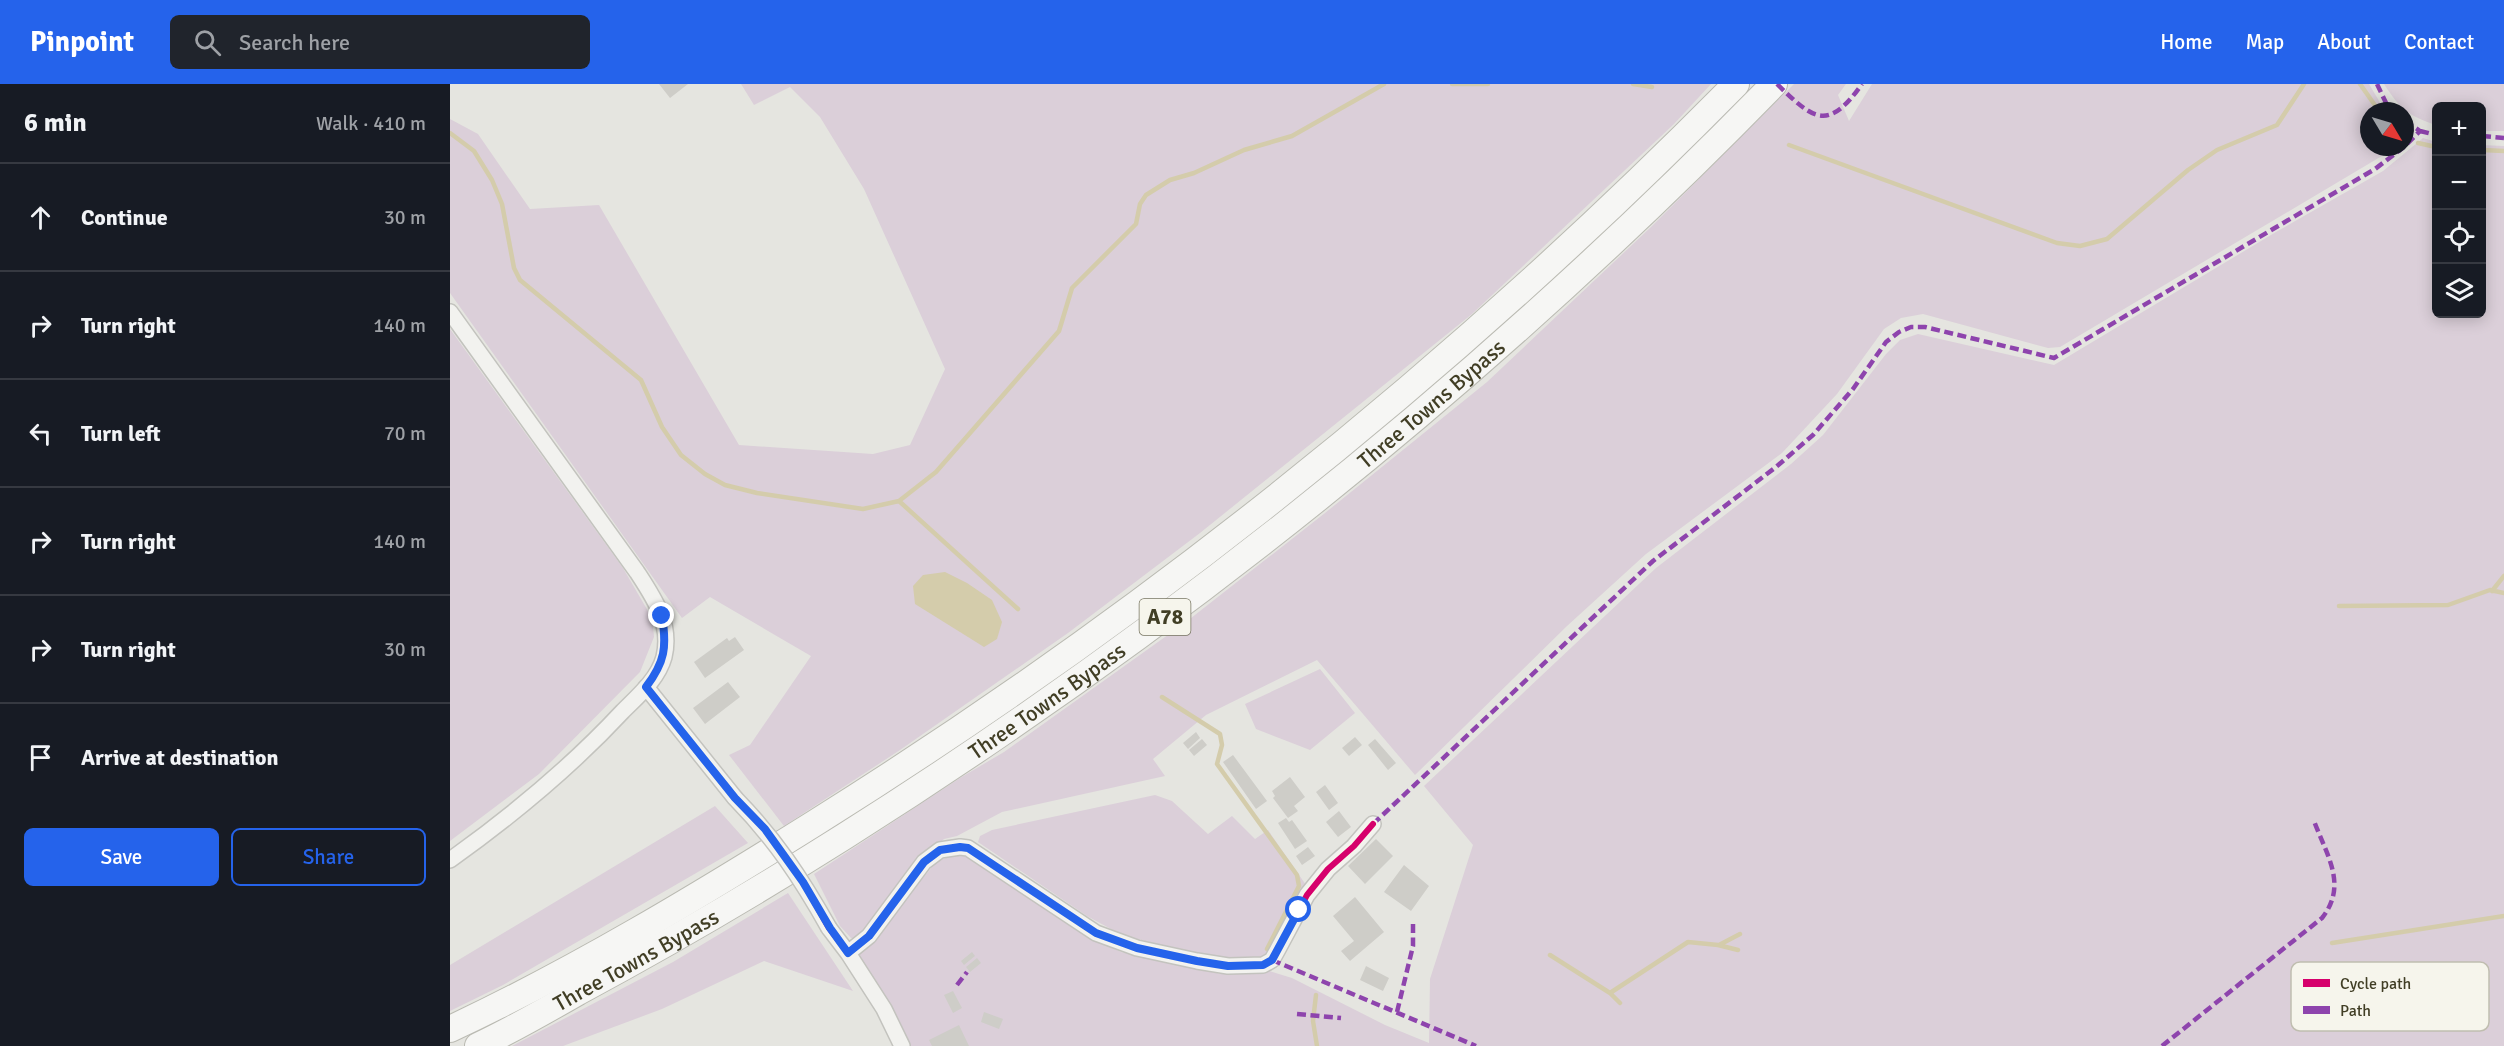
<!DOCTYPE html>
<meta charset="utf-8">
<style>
:root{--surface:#171b24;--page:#20242c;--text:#f1f3f6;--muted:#9ea1a6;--line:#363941;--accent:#2563eb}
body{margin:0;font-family:Signika,sans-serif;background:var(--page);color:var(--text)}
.controls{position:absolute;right:18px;top:18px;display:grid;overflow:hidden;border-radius:9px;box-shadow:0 3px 15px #0003}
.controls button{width:54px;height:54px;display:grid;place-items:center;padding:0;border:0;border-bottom:2px solid var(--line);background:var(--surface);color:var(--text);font:30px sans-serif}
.compass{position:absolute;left:1910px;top:18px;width:54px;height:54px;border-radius:50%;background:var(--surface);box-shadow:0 3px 15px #0003;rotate:128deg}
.stop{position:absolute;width:18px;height:18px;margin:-14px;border:4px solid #2563eb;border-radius:50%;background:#fff}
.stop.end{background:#2563eb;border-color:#fff;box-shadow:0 2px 6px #0008}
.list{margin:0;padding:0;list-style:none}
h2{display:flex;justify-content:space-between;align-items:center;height:78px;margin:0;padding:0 24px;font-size:26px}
h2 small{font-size:20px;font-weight:400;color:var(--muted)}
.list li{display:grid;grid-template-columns:39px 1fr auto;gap:18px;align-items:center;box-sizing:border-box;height:108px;padding:0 24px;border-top:2px solid var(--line)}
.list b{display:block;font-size:22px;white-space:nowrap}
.list em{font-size:20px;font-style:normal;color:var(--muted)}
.actions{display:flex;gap:12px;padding:18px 24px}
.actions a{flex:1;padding:14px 0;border:2px solid var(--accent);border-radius:9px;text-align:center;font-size:21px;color:var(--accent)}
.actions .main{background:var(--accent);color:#fff}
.icon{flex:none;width:33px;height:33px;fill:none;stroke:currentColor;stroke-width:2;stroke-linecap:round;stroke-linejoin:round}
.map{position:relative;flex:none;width:2054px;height:962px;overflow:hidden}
header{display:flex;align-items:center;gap:36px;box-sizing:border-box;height:84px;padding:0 30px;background:var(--accent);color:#fff}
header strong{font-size:28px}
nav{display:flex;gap:33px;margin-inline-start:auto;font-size:21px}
.search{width:420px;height:54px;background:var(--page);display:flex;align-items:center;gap:15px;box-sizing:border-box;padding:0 21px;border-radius:9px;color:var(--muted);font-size:22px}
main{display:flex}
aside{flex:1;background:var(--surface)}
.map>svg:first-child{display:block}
.green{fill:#dbcfd9}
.water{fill:#d4ccab}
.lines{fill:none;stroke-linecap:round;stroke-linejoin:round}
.stream{stroke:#d4ccab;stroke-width:4.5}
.building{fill:#cecdc8}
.minor-casing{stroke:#c3c3be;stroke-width:18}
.trunk-casing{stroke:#babab2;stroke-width:28}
.minor{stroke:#f2f2ef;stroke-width:15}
.trunk{stroke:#f6f6f4;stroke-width:26}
.minor-bridge-casing{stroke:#c3c3be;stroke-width:18;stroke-linecap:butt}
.minor-bridge{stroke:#f2f2ef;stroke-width:15}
.quiet{stroke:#8e44ad;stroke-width:4.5;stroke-dasharray:9 4.5;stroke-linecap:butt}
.cycleway-casing{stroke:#f6f5ec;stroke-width:10}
.cycleway{stroke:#d6006c;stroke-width:6}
.route{stroke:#2563eb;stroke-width:8}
.labels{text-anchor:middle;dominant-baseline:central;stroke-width:6;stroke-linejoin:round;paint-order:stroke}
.shield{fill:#f6f5ec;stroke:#777561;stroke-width:1.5}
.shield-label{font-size:21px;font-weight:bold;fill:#413e25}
.street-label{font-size:22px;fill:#413e25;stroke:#f6f5ec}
.key{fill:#f6f5ec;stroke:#c0beb0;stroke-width:1.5}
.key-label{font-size:16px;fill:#413e25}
</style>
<header>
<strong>Pinpoint</strong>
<div class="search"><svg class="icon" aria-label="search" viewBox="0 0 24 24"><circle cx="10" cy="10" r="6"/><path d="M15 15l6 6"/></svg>Search here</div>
<nav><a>Home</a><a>Map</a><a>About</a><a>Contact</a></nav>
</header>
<main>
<aside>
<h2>6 min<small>Walk · 410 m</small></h2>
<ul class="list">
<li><svg class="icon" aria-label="ahead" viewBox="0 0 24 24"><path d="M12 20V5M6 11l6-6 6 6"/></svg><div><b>Continue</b></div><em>30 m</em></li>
<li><svg class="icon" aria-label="right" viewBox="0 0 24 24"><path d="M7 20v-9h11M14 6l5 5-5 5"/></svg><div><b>Turn right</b></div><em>140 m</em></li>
<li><svg class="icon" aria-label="left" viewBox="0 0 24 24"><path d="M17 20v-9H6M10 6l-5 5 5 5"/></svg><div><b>Turn left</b></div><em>70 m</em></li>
<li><svg class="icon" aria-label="right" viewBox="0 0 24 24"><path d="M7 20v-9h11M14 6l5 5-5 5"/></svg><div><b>Turn right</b></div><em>140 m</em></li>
<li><svg class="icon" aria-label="right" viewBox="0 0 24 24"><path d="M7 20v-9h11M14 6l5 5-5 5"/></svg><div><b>Turn right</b></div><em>30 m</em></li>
<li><svg class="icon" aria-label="arrive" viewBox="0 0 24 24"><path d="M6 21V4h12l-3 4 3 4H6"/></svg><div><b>Arrive at destination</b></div></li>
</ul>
<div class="actions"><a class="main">Save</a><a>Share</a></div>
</aside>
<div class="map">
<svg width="2054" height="962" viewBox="0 0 2054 962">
<rect width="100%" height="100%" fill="#e5e5e0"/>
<path class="green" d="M291,0h970l-37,40 -202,190 -272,219 -132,100 -168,117 -116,76 -55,-71 21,-10 61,-89 -101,-59 -28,21 -232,-325v-174l28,15 52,75 69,-4 140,240 134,9 37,-9 35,-76 -81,-180 -44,-72 -30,-30 -36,18z
M1344,0h52l-8,11 11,26 23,-37h497l16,27h-16v36h28l-337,200 -12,1 -125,-34 -22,4 -17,11 -47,65 -55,59 -136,101 -79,72 -152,149 -98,-115 -111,55 -53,44 12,17 -163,36 -45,24 -13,3 -16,13 -68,86h-9l-11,-12 -26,-52 146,-96 44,-26 182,-130 139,-109 162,-131 164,-155z
M1934,0h120v47h-22v-25h-46v19c-29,-10 -35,-15 -52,-41z
M1973,54l13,4v172h46v-169l22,1v900h-1596l-50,-90 79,-95 18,-6 14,1 130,86 22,10 100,22 45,-4 26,8 93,47 44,18 1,-64 43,-134 -49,-59 232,-218 135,-104 32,-29 63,-81 14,-14 18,-6 136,31 222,-133 107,-61z
M0,245l173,239 29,50 2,19 -14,35 -101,102 -89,67z
M870,585l35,44 -45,37 -54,-21 -11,-25z
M705,711l17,6 36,33 24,-18 23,23 13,-9 38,55 -18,28 -21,41 -11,6 -52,-4 -82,-21 -35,-19 -109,-74 2,-6 12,-6z
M265,722l33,37 -245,142 -53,26v-46z
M338,809l65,98 -89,-30 -102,48 -99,37h-51l161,-84z"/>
<path class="water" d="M495,488l22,11 25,17 10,22 -5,17 -13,8 -69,-43 -2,-18 10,-11z"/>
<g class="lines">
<path class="stream" d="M1002,0h36
M1183,0l19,3
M1910,0l19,27
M0,49l24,18 18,29 10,24 12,64 6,12 121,100 21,47 19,28 24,19 20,11 32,8 106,16 36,-8 37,-29 123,-141 13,-43 64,-64 4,-20 6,-9 24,-15 24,-7 50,-23 48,-14 92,-52
M1968,59l18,4
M1339,61l268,98 23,3 27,-7 81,-69 29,-20 60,-25 27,-41
M2032,66l22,1
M449,417l119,108
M2042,507l12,-15
M1889,522l109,-1 42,-15 14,3
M712,613l58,37 2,11 -5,19 80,111 2,11 -32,63
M1882,859l172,-27
M1269,861l21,-11
M1100,871l60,38 10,10
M1160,909l78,-51 30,3 20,5
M866,911l-3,26 4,25"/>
</g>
<path class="building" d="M209,0h29l-18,14z
M285,553l9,13 -39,28 -11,-16 33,-24 2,3z
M278,598l12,15 -35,27 -12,-16z
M746,648l4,6 -12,11 -5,-6z
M905,653l7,8 -13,11 -7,-8z
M752,655l5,6 -13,11 -5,-6z
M925,655l21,24 -8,7 -20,-25z
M783,671l34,46 -11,8 -33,-47z
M840,693l15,20 -11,9 4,5 -10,7 -15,-20 2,-2 -3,-5z
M875,701l13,18 -9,7 -13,-18z
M889,727l12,16 -13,10 -12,-15z
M836,734l3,4 3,-2 15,21 -12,8 -17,-26z
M926,755l17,17 -28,28 -17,-18z
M858,763l7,9 -13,9 -6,-9z
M954,781l25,21 -18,25 -27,-19z
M905,813l29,35 -34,29 -9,-10 13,-10 -21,-25z
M522,868l3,4 -11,9 -3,-4z
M527,874l4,5 -11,9 -4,-5z
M916,882l23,12 -6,13 -23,-11z
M503,907l9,17 -9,5 -9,-18z
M534,928l19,7 -4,10 -18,-7z
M509,941l10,21h-37l-3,-6z"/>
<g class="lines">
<g class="minor-casing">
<path id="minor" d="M0,228l187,260c17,26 35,52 27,85 -6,22 -26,39 -41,54 -53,57 -110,104 -173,149
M196,603l89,111
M379,844l19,25 21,-17 55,-74 16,-12 20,-3 8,1 128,85 41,15 60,13 31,5 35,-1 9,-5 5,-9 30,-56 21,-26 26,-23 19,-22
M398,869l36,56 18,37"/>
</g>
<g class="trunk-casing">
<g id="trunk">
<path d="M0,945c126,-59 247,-132 365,-206 334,-209 644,-458 921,-739"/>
<path id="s1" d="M28,962c34,-16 67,-35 100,-54 91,-49 180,-101 267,-156 338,-214 650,-466 929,-752"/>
</g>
</g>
<use href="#minor" class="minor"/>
<use href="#trunk" class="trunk"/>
<g class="minor-bridge-casing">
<path id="minor-bridge" d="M285,714c40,41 66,80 94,130"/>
</g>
<use href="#minor-bridge" class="minor-bridge"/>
<path class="quiet" d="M1327,0c37,36 51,48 85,0
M1927,0l10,21 7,6
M1955,37l15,10 -15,15
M1970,47l16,4
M2032,52l22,2
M923,740l280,-263 123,-94 37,-32 40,-46 33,-47 13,-10 12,-5h14l129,31 321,-189 29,-22
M822,876l204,86
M507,901l10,-13
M947,928l16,-66v-24
M847,930l44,4
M1712,962l160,-128c26,-33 5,-62 -8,-97"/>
<g class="cycleway-casing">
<path id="cycleway" d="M196,603l89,111 30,31 38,53 26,46 19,25 21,-17 55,-74 16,-12 20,-3 8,1 128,85 41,15 60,13 31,5 35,-1 9,-5 5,-9 30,-56 21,-26 26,-23 19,-22"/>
</g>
<use href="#cycleway" class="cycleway"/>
</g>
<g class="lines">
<path class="route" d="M212,532c5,31 3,46 -16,71l89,111 30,31 38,53 27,46 18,25 21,-17 55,-74 16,-12 20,-3 8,1 128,85 41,15 60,13 31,5 35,-1 9,-5 27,-50"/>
</g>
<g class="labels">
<rect class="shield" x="689.5" y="515" width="51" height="36" rx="4.5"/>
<g class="shield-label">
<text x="715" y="533">A78</text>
</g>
<g class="street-label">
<text stroke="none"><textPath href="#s1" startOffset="1152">Three Towns Bypass</textPath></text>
<text stroke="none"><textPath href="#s1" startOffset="666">Three Towns Bypass</textPath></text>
<text stroke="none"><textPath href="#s1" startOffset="180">Three Towns Bypass</textPath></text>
</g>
</g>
<rect x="1841" y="878" width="198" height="69" rx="9" class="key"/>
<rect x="1853" y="895" width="27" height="8" fill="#d6006c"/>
<rect x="1853" y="922" width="27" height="8" fill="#8e44ad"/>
<g class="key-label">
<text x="1890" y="905">Cycle path</text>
<text x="1890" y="932">Path</text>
</g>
</svg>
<div class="controls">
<button>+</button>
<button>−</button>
<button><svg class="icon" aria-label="locate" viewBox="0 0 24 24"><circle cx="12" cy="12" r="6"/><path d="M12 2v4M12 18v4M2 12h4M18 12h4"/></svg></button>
<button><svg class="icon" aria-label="layers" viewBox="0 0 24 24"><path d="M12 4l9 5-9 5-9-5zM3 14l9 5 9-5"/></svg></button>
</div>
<svg class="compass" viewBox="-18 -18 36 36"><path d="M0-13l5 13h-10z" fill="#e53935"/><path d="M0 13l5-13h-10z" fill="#9ea1a6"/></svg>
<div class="stop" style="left:849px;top:826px"></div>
<div class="stop end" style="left:212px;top:532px"></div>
</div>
</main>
